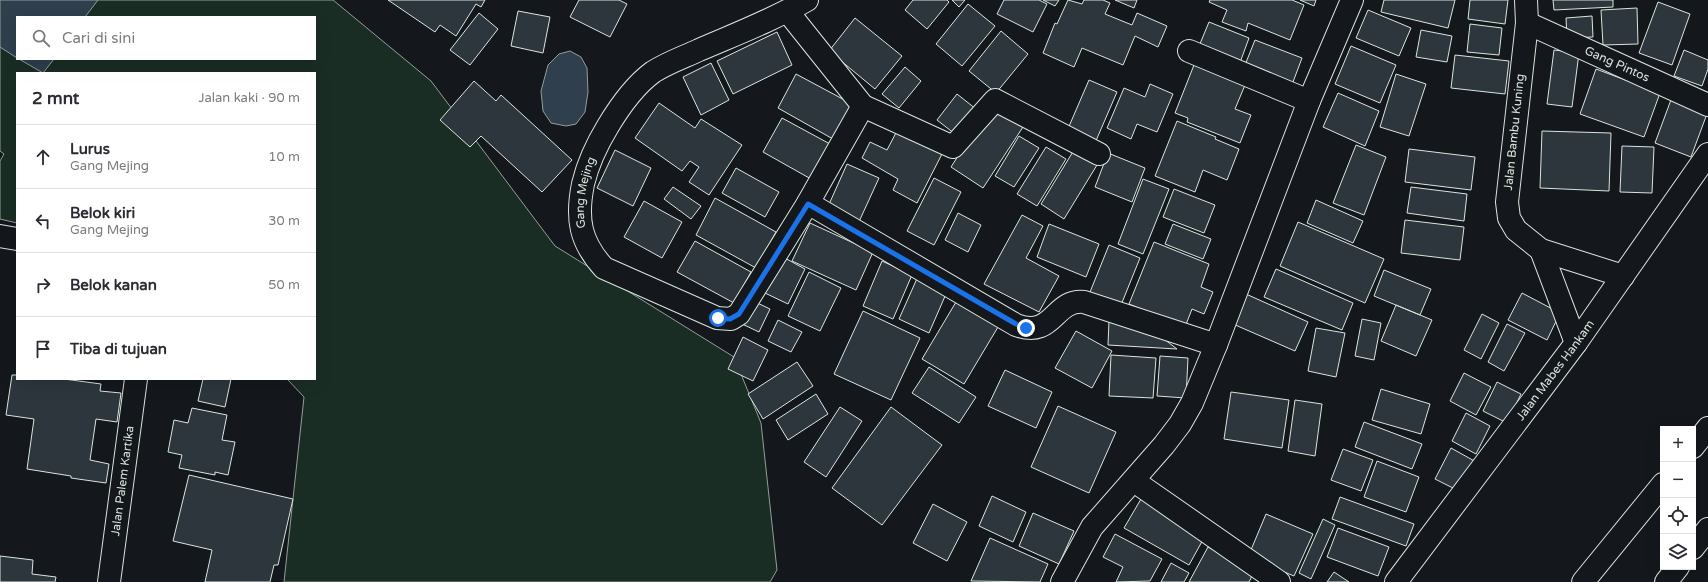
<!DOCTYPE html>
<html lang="id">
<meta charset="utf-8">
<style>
:root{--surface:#fff;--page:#f2f2f3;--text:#2b2b33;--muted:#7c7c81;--line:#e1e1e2}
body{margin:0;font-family:"Varela Round",sans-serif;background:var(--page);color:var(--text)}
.controls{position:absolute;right:12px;bottom:12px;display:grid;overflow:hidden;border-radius:0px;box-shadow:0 4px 16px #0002}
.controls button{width:36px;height:36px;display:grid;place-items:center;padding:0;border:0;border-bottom:1px solid var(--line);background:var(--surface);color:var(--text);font:20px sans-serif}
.stop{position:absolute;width:12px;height:12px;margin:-9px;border:3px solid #1a73e8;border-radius:50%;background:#fff}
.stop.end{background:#1a73e8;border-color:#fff;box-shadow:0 1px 4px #0008}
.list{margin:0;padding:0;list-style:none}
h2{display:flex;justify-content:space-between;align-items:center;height:52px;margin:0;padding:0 16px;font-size:17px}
h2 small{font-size:13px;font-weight:400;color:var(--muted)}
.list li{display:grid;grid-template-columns:26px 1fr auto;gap:12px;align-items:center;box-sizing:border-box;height:64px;padding:0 16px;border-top:1px solid var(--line)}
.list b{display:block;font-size:15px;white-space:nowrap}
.list p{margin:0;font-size:13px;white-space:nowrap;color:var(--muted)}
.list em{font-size:13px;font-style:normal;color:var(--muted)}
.icon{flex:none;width:22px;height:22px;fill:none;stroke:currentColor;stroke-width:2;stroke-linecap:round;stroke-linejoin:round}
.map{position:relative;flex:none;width:1708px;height:582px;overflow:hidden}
.search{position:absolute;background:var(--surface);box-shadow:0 4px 16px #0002;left:16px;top:16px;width:300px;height:44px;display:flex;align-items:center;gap:10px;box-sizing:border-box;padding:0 14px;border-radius:0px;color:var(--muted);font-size:15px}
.panel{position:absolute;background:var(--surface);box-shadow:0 4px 16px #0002;left:16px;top:72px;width:300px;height:308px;border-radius:0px}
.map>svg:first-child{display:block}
.green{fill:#1a2d24;stroke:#939e99;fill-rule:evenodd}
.water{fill:#2f3f4d;stroke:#939e99}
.building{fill:#2c363c;stroke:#d8e6dc}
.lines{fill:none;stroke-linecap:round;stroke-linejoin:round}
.minor-casing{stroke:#d8e6dc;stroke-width:24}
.primary-casing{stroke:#d8e6dc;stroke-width:24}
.motorway-casing{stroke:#d8e6dc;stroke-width:24}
.minor{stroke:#14181c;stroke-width:22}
.primary{stroke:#14181c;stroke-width:22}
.motorway{stroke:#14181c;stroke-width:22}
.route{stroke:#1a73e8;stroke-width:5}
.labels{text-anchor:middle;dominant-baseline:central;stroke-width:3;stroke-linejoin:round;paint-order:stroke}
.street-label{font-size:12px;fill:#d8e6dc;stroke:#14181c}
</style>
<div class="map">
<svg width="1708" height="582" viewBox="0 0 1708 582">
<rect width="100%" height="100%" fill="#14181c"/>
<path class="green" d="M0,0h333l98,81 124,165 179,111 27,66 16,147 -7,12h-486l20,-185 -17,-18h28v-306h-298v150l-17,-4v-58l4,-7 -4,-3zM17,17h298v42h-298z"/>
<path class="water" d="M0,0h98l-13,17h-68v41l-17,-11z
M570,51l11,6 6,11 1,24 -3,20 -9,12 -10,2 -15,-3 -8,-12 -2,-20 7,-26 11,-11z
M19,59h35l-11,14z"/>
<path class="building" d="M388,0h97l-4,7 -5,-3 -20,32 -16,-11 -5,7z
M579,0h40l8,4 -17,33 -40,-20z
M913,0h34l2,2 -22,27 -22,-19z
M952,0h13l-6,7z
M1004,0h35l8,4 -14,28 -36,-18z
M1043,0h16l-4,6z
M1068,0l14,4 2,-4h19l7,3 -5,11 27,11 5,-12 30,13 -9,21 -23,-11 -12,29 -41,-17 -8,19 -31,-14 12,-30 2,1z
M1115,0h22l-3,8z
M1210,0h82l12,5 -14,35 -42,-17 -2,8 -24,-9 5,-12 -18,-8z
M1300,0h16l-2,6z
M1384,0h71l-7,28 -67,-16z
M1470,0h38l-3,24 -37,-5z
M1553,0h60v7l-59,3z
M1658,2l32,12 -18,51 -33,-12z
M968,4l27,22 -33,40 -26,-22z
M1637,8l1,36 -35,1 -2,-35z
M1368,10l43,18 -12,28 -43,-18z
M518,11l32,6 -7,36 -32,-7z
M479,13l19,16 -28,36 -20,-15z
M1592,16l1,21 -26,1 -1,-20z
M855,18l47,38 -27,33 -46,-38z
M1209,22l40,16 -11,30 -41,-17z
M1470,24l32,4 -3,27 -32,-3z
M1421,30l31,6 -5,26 -31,-5z
M1001,31l27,23 -32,39 -27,-22z
M777,32l15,33 -59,29 -16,-33z
M1255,40l47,18 -12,32 -47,-20z
M1351,46l45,19 -16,38 -45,-19z
M1554,50l25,3 -7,54 -25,-3z
M1684,50l24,10v9l-6,17 -28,-10z
M1455,55l54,6 -4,33 -54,-6z
M711,63l18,37 -28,15 -18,-38z
M1194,65l51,20 -10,24 16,6 -11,28 -53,-21 1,-4 -13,-5z
M905,67l16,14 -22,27 -17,-14z
M1596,69l64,24 -16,44 -64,-23z
M796,74l56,30 -19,35 -55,-31z
M1396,74l30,10 -17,52 -29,-9z
M1089,80l28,12 -22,51 -28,-12z
M474,81l22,20 5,-6 71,65 -30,32 -61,-56 -11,11 -30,-27z
M1150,84l23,10 -16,38 -20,-8 -6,15 -24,-11 17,-40 21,9z
M1338,93l41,18 -14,35 -42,-19z
M957,94l19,15 -21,25 -18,-14z
M1672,97l36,14 -17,46 -36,-14z
M659,103l36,25 6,-9 41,26 -33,50 -20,-13 10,-15 -9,-6 -8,10 -47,-33z
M990,106l33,21 -40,61 -32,-21z
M782,118l48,26 -19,35 -48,-27z
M1177,121l39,16 -1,2 24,10 -12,31 -24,-10 -8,22 -40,-16z
M899,127l45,23 -27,53 -24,-13 5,-11 -36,-21 8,-16 17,8z
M1542,131l69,2 -2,58 -69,-3z
M1019,136l20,12 -25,39 -19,-11z
M1356,145l30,12 -22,58 -31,-12z
M1622,146l32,1 -2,46 -32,-1z
M1046,147l20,12 -29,47 -20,-12z
M1409,149l66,8 -4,33 -66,-8z
M615,150l36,18 -18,38 -36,-18z
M1074,150l23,15 -33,54 -23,-15z
M1108,153l37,15 -13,34 -37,-15z
M847,164l32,14 -22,48 -31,-15z
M736,168l43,24 -14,25 -43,-24z
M934,178l27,14 -27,53 -27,-14z
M1143,179l26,10 -26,65 -25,-10z
M673,187l28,19 -10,13 -27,-20z
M1411,187l56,7 -3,27 -57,-8z
M1174,189l41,16 -11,28 -41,-16z
M715,198l61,34 -20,36 -60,-33z
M1316,200l47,21 -10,22 -46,-20z
M644,201l38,21 -20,36 -38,-21z
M958,213l23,12 -13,27 -23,-12z
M1022,215l21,11 -17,32 33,18 -20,36 -55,-28z
M1405,220l59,7 -4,33 -59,-7z
M1298,222l86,37 -19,44 -85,-37z
M810,223l63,29 -17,38 -64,-29z
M1049,224l50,20 -13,33 -49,-20z
M1173,224l38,15 -8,20 -38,-15z
M695,241l56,31 -17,31 -57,-31z
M1154,242l55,22 -8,23 12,5 -9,22 -12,-5 -7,18 -56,-23z
M1109,245l31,13 -21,52 -31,-13z
M783,257l22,12 -17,35 -23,-11z
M882,261l30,14 -19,44 -30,-13z
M1276,269l77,34 -11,27 -78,-33z
M1384,270l47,19 -11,26 -46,-19z
M809,272l32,16 -21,43 -32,-15z
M919,274l30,13 -20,46 -30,-14z
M1522,293l38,20 -13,27 -39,-20z
M1246,294l62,28 -13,29 -62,-27z
M749,299l21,10 -11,23 -21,-10z
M956,302l42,25 -34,57 -42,-25z
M1396,305l36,15 -16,36 -35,-15z
M863,311l57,27 -29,62 -57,-26z
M1482,314l17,9 -18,36 -17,-9z
M1362,319l19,4 -7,37 -19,-4z
M778,320l24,12 -11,20 -23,-11z
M1109,321l51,15 17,13 -69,-4z
M1507,324l18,9 -21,38 -16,-9z
M1316,328l29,5 -9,44 -28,-6z
M1076,331l36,20 -20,37 -37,-20z
M743,337l25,13 -15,31 -25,-12z
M1111,355l45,3 -3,40 -44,-2z
M1160,356l28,2 -2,40 -29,-2z
M797,362l16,24 -50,33 -15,-25z
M929,367l47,30 -17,26 -47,-30z
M1005,370l47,22 -16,36 -48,-22z
M1464,373l27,14 -15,28 -26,-14z
M12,375h5v4h47l37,5 -1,7 21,2 -4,29 -21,-3 -6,41 19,4 -3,19 -35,-5v-2l-44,-7 7,-50 -28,-4z
M203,379h28l-6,28 -27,-6z
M1497,382l24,12 -14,29 -24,-12z
M1381,389l49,15 -9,30 -49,-14z
M1231,392l58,8 -7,48 -58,-9z
M816,394l12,20 -40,26 -12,-20z
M1295,400l27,4 -7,52 -27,-5z
M1058,406l58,26 -27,61 -58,-26z
M840,407l22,14 -36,56 -22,-15z
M891,407l51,38 -60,80 -50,-37z
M192,408l35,7 -5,25 13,2 -7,33 -13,-3v3l-36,-7 3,-13 -14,-3 6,-32 14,3z
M1466,413l24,13 -14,28 -24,-13z
M1364,422l58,22 -10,25 -57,-22z
M1451,448l27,15 -15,30 -28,-14z
M1343,449l30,11 -12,31 -30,-11z
M1377,461l42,16 -13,35 -42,-15z
M189,475l104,24 -15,66h-4l-4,17h-65l7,-32 -39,-9z
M992,496l34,16 -13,30 -34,-16z
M1340,497l74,27 -8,22 -74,-27z
M1141,499l64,37 -16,29 -65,-37z
M933,504l34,18 -20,39 -34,-18z
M1033,513l41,18 -15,33 -40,-18z
M1266,514l47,20 -19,42 -46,-19z
M1323,519l12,6 -24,54 -12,-6z
M1338,528l51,19 -11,29 -51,-19z
M1115,534l47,25 -12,22 -34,1 7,-15 -20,-10z
M990,538l58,26 -8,18 -69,-1z
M1208,547l46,25 -5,10h-60z
M0,556l33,4 -1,14 24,3 -1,5h-55z
M1171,563l18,10 -5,9h-23z
M1334,572l15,10h-22z"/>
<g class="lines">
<g class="minor-casing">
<g id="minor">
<path d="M1526,0l1,23 -20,179 2,16 7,12 25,20 82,26"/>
<path id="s1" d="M788,12l75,94 -55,97 -69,111 -8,5 -14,-1 -113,-50c-24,-26 -28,-49 -21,-84 5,-21 14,-40 25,-58 12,-20 26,-40 45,-54 14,-9 31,-15 46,-22 37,-16 74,-30 108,-50"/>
<path id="s2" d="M1527,23l181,82"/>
<path d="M1189,51l120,50"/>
<path d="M863,106l90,41 42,-47 104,54"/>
<path d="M808,203l208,122c38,14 37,-26 68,-23l132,43"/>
<path d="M0,236l17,3"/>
<path d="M1541,250l35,93"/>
<path d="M1134,481l145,101"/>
<path id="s3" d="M109,582l27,-203"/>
<path d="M1062,582l30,-55 72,-82 16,-21 12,-21 24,-58 93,-244 43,-101"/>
</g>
</g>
<g class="primary-casing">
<g id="primary">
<path id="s4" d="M1396,582l180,-239 132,-189"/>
</g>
</g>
<g class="motorway-casing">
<path id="motorway" d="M1693,447l15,-19
M1693,548l15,-19
M1583,582l80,-98
M1666,582l12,-15"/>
</g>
<use href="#minor" class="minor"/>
<use href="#primary" class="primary"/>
<use href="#motorway" class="motorway"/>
</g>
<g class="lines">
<path class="route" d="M718,318l12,1 9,-5 69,-110 208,120 10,4"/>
</g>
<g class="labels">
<g class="street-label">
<text stroke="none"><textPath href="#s2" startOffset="99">Gang Pintos</textPath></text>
<text transform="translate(1514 132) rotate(-84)">Jalan Bambu Kuning</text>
<text stroke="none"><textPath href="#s1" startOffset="592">Gang Mejing</textPath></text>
<text stroke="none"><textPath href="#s4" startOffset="265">Jalan Mabes Hankam</textPath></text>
<text stroke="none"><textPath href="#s3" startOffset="102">Jalan Palem Kartika</textPath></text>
</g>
</g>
</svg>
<div class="controls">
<button>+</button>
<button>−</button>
<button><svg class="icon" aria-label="locate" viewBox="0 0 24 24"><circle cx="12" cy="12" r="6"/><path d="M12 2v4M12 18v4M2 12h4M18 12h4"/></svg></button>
<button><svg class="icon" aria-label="layers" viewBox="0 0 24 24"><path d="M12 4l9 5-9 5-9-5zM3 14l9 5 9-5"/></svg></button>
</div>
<div class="stop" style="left:718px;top:318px"></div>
<div class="stop end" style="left:1026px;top:328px"></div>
<div class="search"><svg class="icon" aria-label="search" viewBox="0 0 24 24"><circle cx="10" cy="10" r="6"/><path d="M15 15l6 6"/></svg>Cari di sini</div>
<section class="panel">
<h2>2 mnt<small>Jalan kaki · 90 m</small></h2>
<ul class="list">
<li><svg class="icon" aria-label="ahead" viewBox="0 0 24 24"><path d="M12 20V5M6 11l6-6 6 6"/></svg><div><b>Lurus</b><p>Gang Mejing</p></div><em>10 m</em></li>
<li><svg class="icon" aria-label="left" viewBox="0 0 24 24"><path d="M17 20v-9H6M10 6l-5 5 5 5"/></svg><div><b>Belok kiri</b><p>Gang Mejing</p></div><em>30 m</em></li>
<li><svg class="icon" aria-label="right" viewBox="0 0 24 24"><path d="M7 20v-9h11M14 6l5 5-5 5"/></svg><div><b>Belok kanan</b></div><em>50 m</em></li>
<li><svg class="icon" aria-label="arrive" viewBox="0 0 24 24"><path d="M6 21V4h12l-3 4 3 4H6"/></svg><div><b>Tiba di tujuan</b></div></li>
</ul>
</section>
</div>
